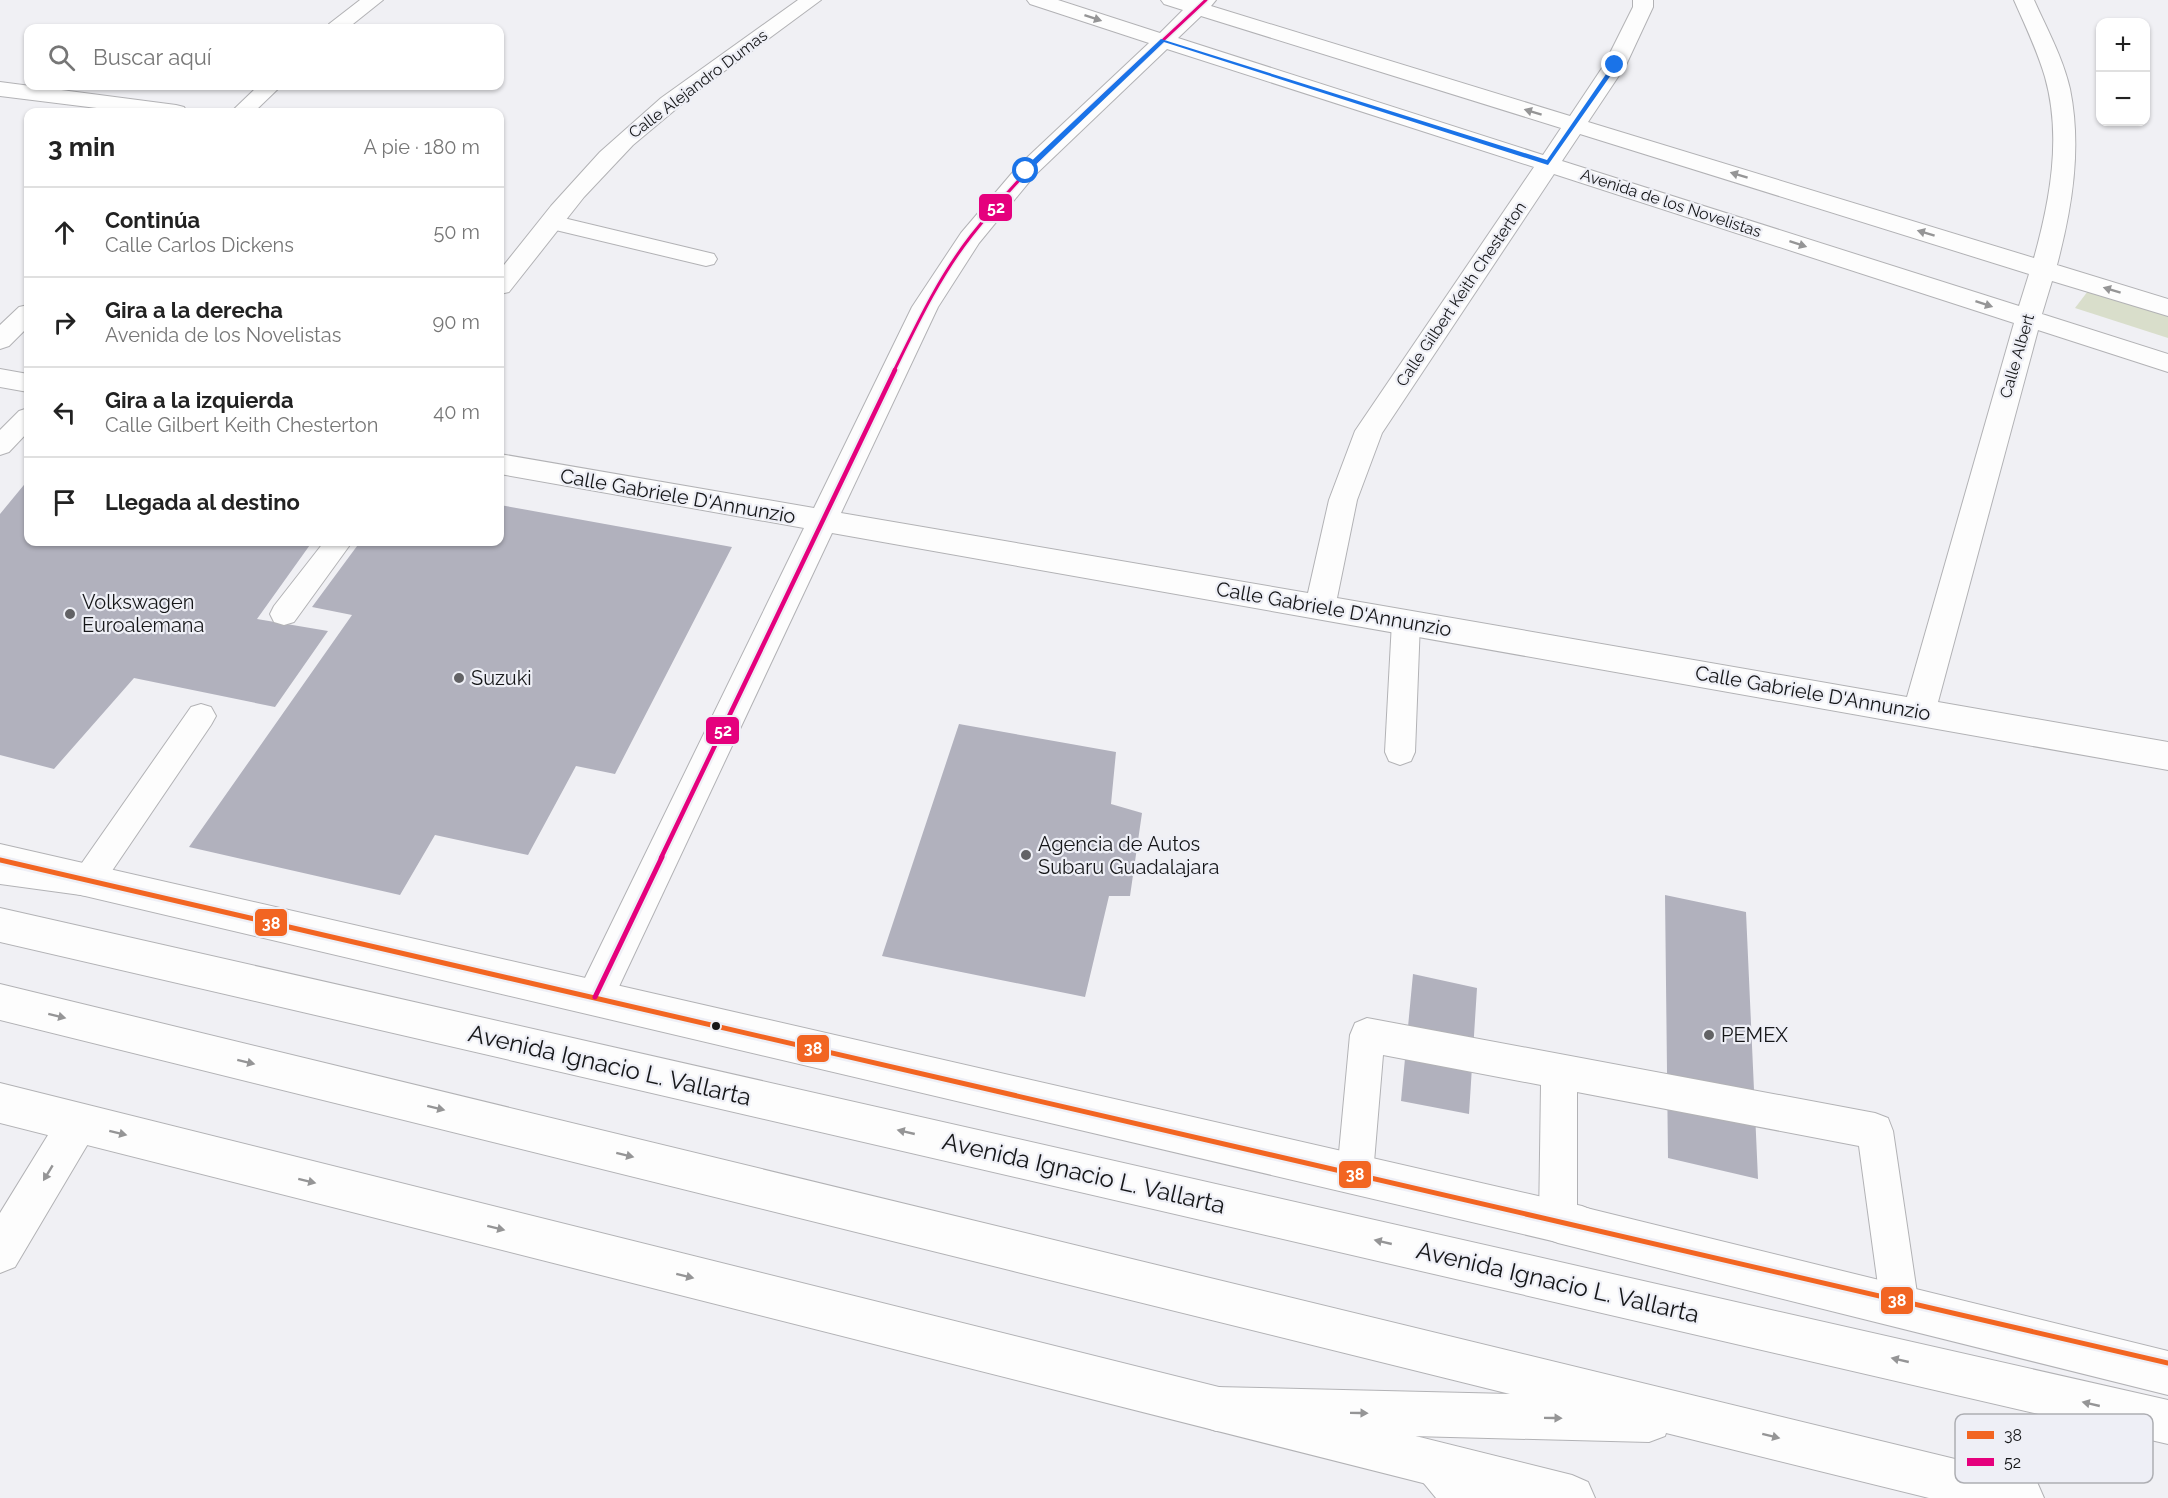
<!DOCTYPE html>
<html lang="es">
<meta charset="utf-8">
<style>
:root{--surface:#fff;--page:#f2f2f2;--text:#222;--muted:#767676;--line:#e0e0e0}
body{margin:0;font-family:Raleway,sans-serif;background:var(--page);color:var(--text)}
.controls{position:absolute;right:18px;top:18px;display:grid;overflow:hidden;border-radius:12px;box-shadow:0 2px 4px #0004}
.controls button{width:54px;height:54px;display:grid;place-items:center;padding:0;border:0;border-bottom:2px solid var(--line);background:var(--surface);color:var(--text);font:30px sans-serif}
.stop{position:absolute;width:18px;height:18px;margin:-14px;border:4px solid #1a73e8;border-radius:50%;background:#fff}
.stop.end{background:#1a73e8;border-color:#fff;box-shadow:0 2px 6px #0008}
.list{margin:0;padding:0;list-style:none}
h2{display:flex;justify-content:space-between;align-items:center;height:78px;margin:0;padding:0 24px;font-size:26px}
h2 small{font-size:20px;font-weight:400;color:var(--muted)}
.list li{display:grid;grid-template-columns:39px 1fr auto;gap:18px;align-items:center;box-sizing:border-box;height:90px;padding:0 24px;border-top:2px solid var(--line)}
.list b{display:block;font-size:22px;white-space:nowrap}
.list p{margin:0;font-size:20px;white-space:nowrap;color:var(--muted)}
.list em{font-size:20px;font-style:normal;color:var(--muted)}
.icon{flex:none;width:33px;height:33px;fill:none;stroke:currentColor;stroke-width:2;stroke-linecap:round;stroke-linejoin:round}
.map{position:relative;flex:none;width:2168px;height:1498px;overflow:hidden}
.search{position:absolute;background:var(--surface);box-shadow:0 2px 4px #0004;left:24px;top:24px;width:480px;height:66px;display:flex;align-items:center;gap:15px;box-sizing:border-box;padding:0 21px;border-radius:12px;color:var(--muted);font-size:22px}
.panel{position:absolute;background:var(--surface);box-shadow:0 2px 4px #0004;left:24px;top:108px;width:480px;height:438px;border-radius:12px}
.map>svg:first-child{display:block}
.green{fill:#d9decb}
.building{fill:#b1b1bd}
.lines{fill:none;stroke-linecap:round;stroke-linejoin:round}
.service-casing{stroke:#b2b2b5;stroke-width:2}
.minor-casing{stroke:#b2b2b5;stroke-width:2}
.tertiary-casing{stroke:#b2b2b5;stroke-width:2}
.trunk-casing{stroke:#b2b2b5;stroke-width:2}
.service{fill:#fdfdfd;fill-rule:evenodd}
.minor{fill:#fdfdfd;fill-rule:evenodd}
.tertiary{fill:#fdfdfd;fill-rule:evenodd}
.trunk{fill:#fdfdfd;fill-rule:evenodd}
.bus-1-casing{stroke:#eeeff6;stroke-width:10}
.bus-2-far2-casing{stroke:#eeeff6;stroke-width:6}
.bus-2-far1-casing{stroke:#eeeff6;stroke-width:9}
.bus-2-casing{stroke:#eeeff6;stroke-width:10}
.bus-1{stroke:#f26522;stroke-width:5}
.bus-2-far2{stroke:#e5007d;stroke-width:3}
.bus-2-far1{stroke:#e5007d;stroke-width:4.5}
.bus-2{stroke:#e5007d;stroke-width:5}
.oneway{fill:#959596}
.route{fill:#1a73e8}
.poi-dot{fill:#626265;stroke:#eeeff6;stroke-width:2}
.bus-dot{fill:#151618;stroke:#eeeff6;stroke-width:2}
.labels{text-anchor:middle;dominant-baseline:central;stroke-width:4.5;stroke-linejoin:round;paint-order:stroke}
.far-street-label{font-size:16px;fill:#151618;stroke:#eeeff6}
.street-label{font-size:20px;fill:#151618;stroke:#eeeff6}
.poi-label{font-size:20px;fill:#151618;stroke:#eeeff6;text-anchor:start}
.near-street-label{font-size:24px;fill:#151618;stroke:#eeeff6}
.key{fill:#eeeff6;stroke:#adaeb3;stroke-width:1.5}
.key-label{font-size:16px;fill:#151618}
.line-badge{stroke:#eeeff6;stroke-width:2}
.badge-label{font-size:16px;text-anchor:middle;font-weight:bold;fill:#fff}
</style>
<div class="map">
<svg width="2168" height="1498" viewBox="0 0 2168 1498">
<rect width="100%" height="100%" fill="#f0f0f4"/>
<path class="green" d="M2088,291l80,25v22l-93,-30z"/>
<path class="building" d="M28,480v62h284l-55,77 71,12 -53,76 -141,-29 -80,91 -54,-14v-241z
M500,505l232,42 -117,227 -39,-8 -48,89 -93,-20 -35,60 -211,-48 163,-232 -40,-8 48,-65h140z
M959,724l157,28 -5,52 31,9 -12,83h-21l-24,101 -203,-41z
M1665,895l81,17 12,267 -90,-21z
M1413,974l64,14 -8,126 -68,-13z"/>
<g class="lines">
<g class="service-casing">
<path id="service" d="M551,215l163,39 3,5 -3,5 -8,2 -163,-39 -3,-5 3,-5z
M28,408v24l-19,20 -9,3v-25l19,-19z
M324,542h28l-58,80 -10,3 -10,-3 -4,-8 4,-8z
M1406,611l10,3 4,8 -5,130 -4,9 -11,4 -11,-4 -4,-9 7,-130 4,-8z
M201,704l10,3 5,9 -5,9 -112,165 -11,5 -11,-5 -5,-10 5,-10 114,-163z
M1367,1018l508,95 13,5 5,13 25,169 -5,14 -14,5 -14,-5 -5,-14 -21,-154 -282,-54v130l-6,13 -13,6 -13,-6 -6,-13 2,-137 -158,-30 -10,119 -5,13 -13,5 -13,-5 -5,-13 13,-139 5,-12z"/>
</g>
<g class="minor-casing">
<path id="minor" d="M360,0h23l-35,28h-22l3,-4z
M798,0h23l-121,89 -67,56 -49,52 -75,95 -9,2v-24l51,-64 49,-54 61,-54z
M1027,0h31l102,33 23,-23 -19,-6 -3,-4h55l-5,6 359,110 34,-51 29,-58v-7h20v7l-27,58 -38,57 446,136c16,-58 28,-121 11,-181 -8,-27 -20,-52 -31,-77h20c13,29 29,58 36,89 12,59 2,119 -13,176l111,34v17l-116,-35 -10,33 126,40v18l-130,-42 -100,372 230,40v28l-1336,-237 -224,477 -13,5 -13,-5 -6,-13 6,-13 222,-456 -304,-54v-20l314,54 98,-201 49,-74 57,-67 131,-123 -119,-39zM1201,16l360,112 -18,27 -365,-117zM1167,49l367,118 -179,264 -26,69 -21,93 -467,-80 97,-206 41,-64 55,-67zM1580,134l449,140 -10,32 -457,-145zM1554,174l460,149 -107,374 -570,-99 20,-98 25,-67z
M0,82l176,23 8,2 3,5h-58l-129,-16z
M258,86h23l-27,26h-23z
M28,305v22l-19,19 -9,3v-24l19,-18z
M0,369l28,5v18l-28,-5z
M78,1103l14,6 6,14 -6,14 -77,130 -15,6v-60l64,-104z
M1438,1442c24,10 41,32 51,56h-53l-14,-17 -7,-16 7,-16z"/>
</g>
<g class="tertiary-casing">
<path id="tertiary" d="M0,844l1582,362 15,6 6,15 -6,15 -15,6 -1582,-372z
M0,1083l1572,392 16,7 7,16h-113l-1482,-375z"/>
</g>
<g class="trunk-casing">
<path id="trunk" d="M0,852l88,12 12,5 6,11 -6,11 -12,5 -88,-12z
M0,908l2168,492v44l-2168,-502z
M0,984l2021,491 16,7 7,16h-115l-263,-65 -1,3 -16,6 -433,-11 -16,-6 -6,-16 6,-16 16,-6 294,7 -1510,-374z
M1558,1201l610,150v44l-610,-152 -15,-6 -6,-15 6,-15z"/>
</g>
<use href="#service" class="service"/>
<use href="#minor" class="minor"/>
<use href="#tertiary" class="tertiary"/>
<use href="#trunk" class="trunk"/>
<g class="bus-1-casing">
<path id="bus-1" d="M0,860l2168,503"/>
</g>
<g class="bus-2-far2-casing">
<path id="bus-2-far2" d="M894,371c23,-47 45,-94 77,-135 69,-87 155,-160 235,-236"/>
</g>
<g class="bus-2-far1-casing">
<path id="bus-2-far1" d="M661,858l234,-488"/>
</g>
<g class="bus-2-casing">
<path id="bus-2" d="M595,997l67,-140"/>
</g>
<use href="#bus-1" class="bus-1"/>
<use href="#bus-2-far2" class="bus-2-far2"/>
<use href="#bus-2-far1" class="bus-2-far1"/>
<use href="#bus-2" class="bus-2"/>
</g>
<defs><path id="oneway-solid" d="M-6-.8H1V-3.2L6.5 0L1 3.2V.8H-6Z" transform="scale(1.5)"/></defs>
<g class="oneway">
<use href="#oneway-solid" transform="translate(1093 18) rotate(18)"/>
<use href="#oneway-solid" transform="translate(1533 112) rotate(-163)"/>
<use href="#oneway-solid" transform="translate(1739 175) rotate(-163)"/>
<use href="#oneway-solid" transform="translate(1926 233) rotate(-163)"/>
<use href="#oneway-solid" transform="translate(1798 244) rotate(18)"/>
<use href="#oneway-solid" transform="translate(2112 290) rotate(-163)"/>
<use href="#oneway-solid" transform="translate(1984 304) rotate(18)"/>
<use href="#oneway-solid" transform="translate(57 1016) rotate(14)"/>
<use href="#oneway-solid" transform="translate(246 1062) rotate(14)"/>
<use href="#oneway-solid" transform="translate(436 1108) rotate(14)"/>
<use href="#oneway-solid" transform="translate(906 1132) rotate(-167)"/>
<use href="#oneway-solid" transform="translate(118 1133) rotate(14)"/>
<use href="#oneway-solid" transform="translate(625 1155) rotate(14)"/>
<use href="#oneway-solid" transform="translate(48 1173) rotate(121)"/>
<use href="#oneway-solid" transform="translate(307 1181) rotate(14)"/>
<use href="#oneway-solid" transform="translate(496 1228) rotate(14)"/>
<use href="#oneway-solid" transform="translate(1383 1242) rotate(-167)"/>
<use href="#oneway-solid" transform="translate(685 1276) rotate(14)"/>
<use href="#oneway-solid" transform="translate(1900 1360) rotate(-167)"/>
<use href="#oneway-solid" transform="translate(2091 1404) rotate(-167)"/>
<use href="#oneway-solid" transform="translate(1359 1413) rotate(1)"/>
<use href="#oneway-solid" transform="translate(1553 1418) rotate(1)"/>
<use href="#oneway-solid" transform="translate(1771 1436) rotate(14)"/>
</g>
<path class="route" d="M1161,39l386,121 66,-96 5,1 -70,100 -384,-123 -136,130h-5v-3z"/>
<g class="poi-dot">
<circle cx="70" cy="614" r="6"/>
<circle cx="459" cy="678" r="6"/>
<circle cx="1026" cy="855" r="6"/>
<circle cx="1709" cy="1035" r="6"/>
</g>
<circle class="bus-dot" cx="716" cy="1026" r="5"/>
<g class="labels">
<g class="far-street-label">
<text transform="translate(698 84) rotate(-37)">Calle Alejandro Dumas</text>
<text transform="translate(1671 203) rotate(18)">Avenida de los Novelistas</text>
<text transform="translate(1461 294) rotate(-56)">Calle Gilbert Keith Chesterton</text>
<text transform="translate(2017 356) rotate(-74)">Calle Albert</text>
</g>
<g class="street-label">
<text transform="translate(678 496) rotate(10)">Calle Gabriele D'Annunzio</text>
<text transform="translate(1334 609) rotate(10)">Calle Gabriele D'Annunzio</text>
<text transform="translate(1813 693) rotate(10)">Calle Gabriele D'Annunzio</text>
</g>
<g class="poi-label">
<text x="82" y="602">Volkswagen<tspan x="82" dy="23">Euroalemana</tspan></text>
<text x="471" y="678">Suzuki</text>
<text x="1038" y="844">Agencia de Autos<tspan x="1038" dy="23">Subaru Guadalajara</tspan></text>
<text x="1721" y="1035">PEMEX</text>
</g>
<g class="near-street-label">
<text transform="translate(610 1065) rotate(13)">Avenida Ignacio L. Vallarta</text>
<text transform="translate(1084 1173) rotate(13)">Avenida Ignacio L. Vallarta</text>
<text transform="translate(1558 1282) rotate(13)">Avenida Ignacio L. Vallarta</text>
</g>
</g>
<rect x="1955" y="1414" width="198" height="69" rx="9" class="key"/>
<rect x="1967" y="1431" width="27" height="8" fill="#f26522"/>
<rect x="1967" y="1458" width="27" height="8" fill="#e5007d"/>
<g class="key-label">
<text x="2004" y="1441">38</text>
<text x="2004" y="1468">52</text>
</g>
<g class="line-badge">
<rect x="978" y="193" width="35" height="29" rx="6" fill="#e5007d"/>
<rect x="705" y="716" width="35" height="29" rx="6" fill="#e5007d"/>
<rect x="254" y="908" width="34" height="29" rx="6" fill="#f26522"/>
<rect x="796" y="1034" width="34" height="29" rx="6" fill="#f26522"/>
<rect x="1338" y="1160" width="34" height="29" rx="6" fill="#f26522"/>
<rect x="1880" y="1286" width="34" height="29" rx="6" fill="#f26522"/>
</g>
<g class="badge-label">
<text x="996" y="213">52</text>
<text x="723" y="736">52</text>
<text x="271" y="929">38</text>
<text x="813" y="1054">38</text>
<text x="1355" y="1180">38</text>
<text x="1897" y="1306">38</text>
</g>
</svg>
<div class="controls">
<button>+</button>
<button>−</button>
</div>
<div class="stop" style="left:1026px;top:171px"></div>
<div class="stop end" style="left:1615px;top:65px"></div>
<div class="search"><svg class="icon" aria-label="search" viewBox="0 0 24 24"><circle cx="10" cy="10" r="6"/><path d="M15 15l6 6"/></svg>Buscar aquí</div>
<section class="panel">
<h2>3 min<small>A pie · 180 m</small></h2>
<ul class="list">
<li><svg class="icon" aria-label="ahead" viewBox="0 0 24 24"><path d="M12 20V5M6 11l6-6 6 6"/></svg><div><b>Continúa</b><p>Calle Carlos Dickens</p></div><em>50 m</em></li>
<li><svg class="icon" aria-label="right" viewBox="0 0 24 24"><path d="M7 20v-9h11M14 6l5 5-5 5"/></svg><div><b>Gira a la derecha</b><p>Avenida de los Novelistas</p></div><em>90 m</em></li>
<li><svg class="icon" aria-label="left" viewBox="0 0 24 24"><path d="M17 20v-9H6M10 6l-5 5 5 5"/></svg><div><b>Gira a la izquierda</b><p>Calle Gilbert Keith Chesterton</p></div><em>40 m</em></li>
<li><svg class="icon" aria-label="arrive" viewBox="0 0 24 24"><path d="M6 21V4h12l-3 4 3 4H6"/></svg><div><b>Llegada al destino</b></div></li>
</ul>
</section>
</div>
